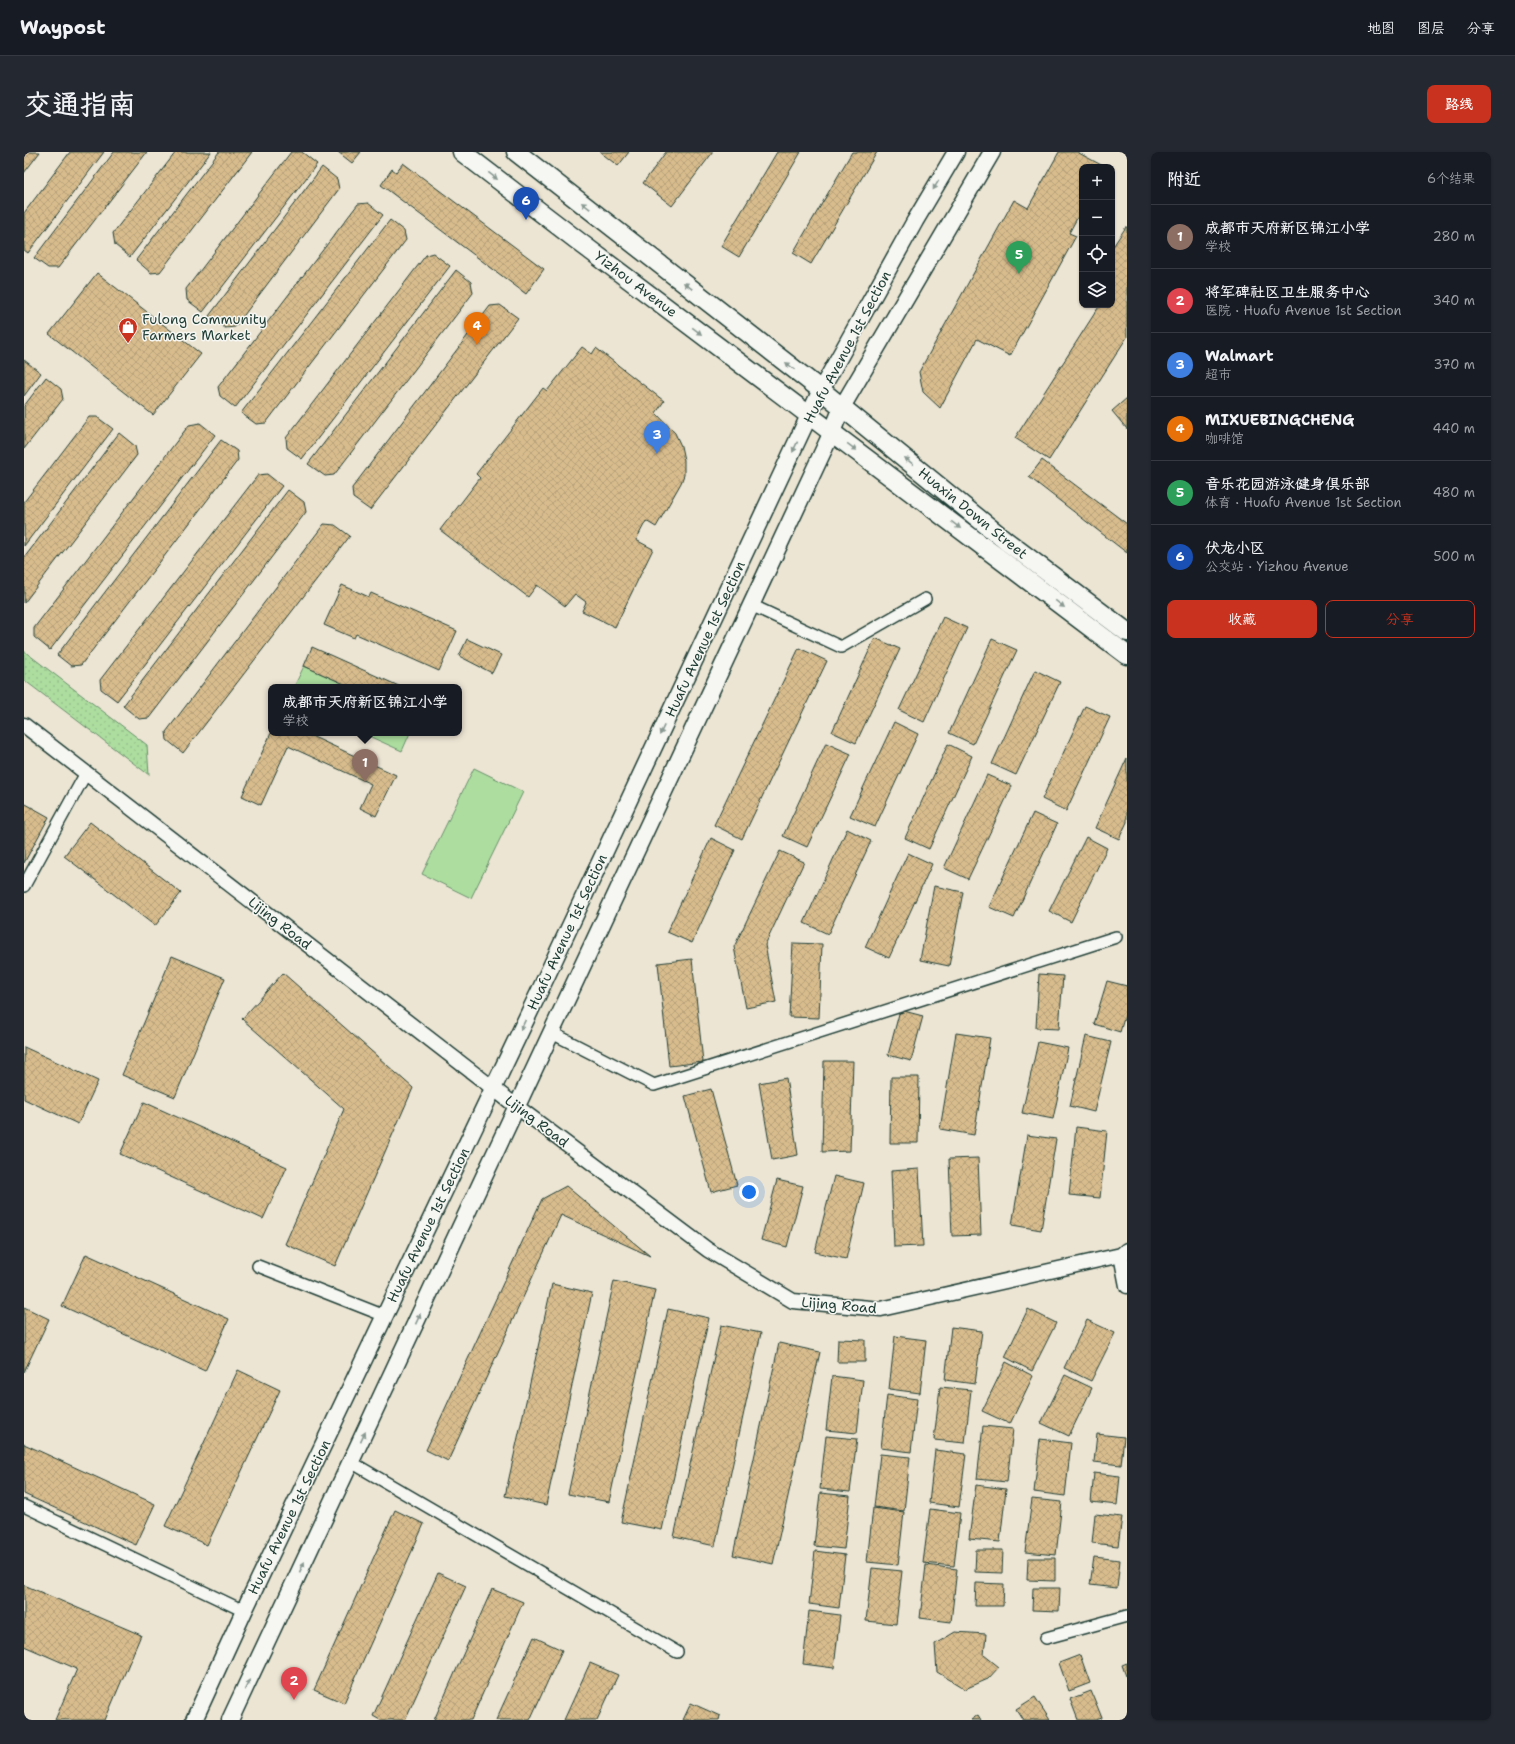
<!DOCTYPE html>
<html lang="zh">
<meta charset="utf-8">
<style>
:root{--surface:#171b24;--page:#242831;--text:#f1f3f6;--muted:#9ea1a6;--line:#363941;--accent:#c8321e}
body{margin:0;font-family:"Shantell Sans","LXGW WenKai TC",sans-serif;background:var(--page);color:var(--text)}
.controls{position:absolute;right:12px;top:12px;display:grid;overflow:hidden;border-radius:8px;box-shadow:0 1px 3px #0004}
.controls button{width:36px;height:36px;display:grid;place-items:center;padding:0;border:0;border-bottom:1px solid var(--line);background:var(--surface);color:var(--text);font:20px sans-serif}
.you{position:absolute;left:725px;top:1040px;width:14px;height:14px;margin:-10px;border:3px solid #fff;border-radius:50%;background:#1a73e8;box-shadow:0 0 0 6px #1a73e833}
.badge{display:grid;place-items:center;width:26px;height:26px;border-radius:50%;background:var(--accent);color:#fff;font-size:13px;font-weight:700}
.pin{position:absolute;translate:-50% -33px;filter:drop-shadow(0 1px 2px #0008)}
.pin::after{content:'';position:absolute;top:21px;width:14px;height:12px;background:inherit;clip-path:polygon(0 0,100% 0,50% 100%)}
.popup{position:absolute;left:244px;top:532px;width:194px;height:52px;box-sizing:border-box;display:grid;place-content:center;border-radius:8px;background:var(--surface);filter:drop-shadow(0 1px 3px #0005);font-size:13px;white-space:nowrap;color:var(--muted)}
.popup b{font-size:15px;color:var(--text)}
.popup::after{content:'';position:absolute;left:50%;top:100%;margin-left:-8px;border:8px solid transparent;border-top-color:var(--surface)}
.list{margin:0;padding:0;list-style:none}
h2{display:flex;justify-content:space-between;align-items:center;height:52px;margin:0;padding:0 16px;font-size:17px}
h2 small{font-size:13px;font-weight:400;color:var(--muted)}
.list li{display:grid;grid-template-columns:26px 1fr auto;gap:12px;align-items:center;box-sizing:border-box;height:64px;padding:0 16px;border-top:1px solid var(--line)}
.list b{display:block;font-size:15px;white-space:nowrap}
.list p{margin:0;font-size:13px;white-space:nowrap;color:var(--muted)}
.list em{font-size:13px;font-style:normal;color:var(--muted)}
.actions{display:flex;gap:8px;padding:12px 16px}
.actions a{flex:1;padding:9px 0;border:1px solid var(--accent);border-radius:8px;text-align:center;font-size:14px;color:var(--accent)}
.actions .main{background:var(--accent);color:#fff}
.icon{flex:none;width:22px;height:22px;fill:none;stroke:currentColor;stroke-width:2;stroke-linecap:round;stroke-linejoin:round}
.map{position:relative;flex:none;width:1103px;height:1568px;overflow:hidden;border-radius:8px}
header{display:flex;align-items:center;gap:24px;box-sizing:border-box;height:56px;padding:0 20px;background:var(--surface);border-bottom:1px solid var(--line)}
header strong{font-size:19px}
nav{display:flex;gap:22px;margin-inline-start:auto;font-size:14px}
.intro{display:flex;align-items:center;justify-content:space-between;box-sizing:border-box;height:96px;padding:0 24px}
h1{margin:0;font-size:28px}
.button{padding:10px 18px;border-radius:8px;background:var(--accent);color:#fff;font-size:14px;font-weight:700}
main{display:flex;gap:24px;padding:0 24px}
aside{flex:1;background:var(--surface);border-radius:8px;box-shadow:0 1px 3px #0004}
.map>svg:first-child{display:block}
.grass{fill:url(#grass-dots);stroke:#668e6a}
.green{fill:#adde9f;stroke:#668e6a}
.building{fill:url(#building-cross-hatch);stroke:#1f3d34}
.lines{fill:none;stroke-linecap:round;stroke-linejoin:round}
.minor-casing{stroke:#1f3d34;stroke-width:14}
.tertiary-casing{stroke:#1f3d34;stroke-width:17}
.secondary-casing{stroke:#1f3d34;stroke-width:19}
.primary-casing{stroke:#1f3d34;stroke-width:21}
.minor{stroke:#f6f6f2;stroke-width:11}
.tertiary{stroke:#f6f6f2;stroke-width:14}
.secondary{stroke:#f6f6f2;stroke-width:16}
.primary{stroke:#f6f6f2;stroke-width:18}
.oneway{fill:#8a9a93}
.labels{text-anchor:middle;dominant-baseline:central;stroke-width:3;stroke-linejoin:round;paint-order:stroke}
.street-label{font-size:14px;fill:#1f3d34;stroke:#f6f6f2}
.poi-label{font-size:14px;fill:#1f3d34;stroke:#f6f6f2;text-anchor:start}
</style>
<header>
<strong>Waypost</strong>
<nav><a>地图</a><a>图层</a><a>分享</a></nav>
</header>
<div class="intro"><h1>交通指南</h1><a class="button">路线</a></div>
<main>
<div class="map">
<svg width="1103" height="1568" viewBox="0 0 1103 1568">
<defs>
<pattern id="grass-dots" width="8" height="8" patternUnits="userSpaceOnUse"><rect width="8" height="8" fill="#adde9f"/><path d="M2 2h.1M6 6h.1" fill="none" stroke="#94bf8a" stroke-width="1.8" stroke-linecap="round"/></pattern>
<pattern id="building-cross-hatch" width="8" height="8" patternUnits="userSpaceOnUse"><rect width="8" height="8" fill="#d8bc8d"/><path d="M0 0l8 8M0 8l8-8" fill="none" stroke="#b9a27a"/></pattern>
</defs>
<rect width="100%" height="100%" fill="#ede5d4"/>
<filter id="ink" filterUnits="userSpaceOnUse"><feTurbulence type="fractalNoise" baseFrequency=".025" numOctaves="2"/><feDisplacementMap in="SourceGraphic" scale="8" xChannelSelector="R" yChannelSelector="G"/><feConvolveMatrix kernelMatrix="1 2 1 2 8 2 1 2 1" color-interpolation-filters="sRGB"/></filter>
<g filter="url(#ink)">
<path class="grass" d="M0,499l123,94 2,30 -125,-95z"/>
<path class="green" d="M280,514l47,21h-57z
M338,581h48l-8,18z
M450,616l49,24 -52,106 -49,-24z"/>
<path class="building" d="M0,0h16l-16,21z
M46,0h34l-76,101 -4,-3v-37z
M90,0h33l-89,116h-10l-14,-10z
M152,0h35l-81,105 -15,-12 -2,-12z
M195,0h33l-92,120 -9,1 -15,-13z
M267,0h11l15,12 -114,148 -16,-12 -1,-11z
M314,0h23l-9,11z
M576,0h29l-11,14z
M642,0h47l-41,54 -29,-23z
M753,0h24l-62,105 -18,-11z
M828,0h25l-66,112 -18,-11z
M1035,0h18l28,15h-23v42l-13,24 7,3 -66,120 -33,-17 -37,69 -17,-16 -4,-20 95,-172 14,8z
M379,11l141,106 -18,25 -145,-109 11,-16 4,3z
M298,15l15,12 2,10 -104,138 -10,1 -16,-12z
M344,51l15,12 -148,193 -15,-12 -2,-9 140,-183z
M366,68l14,11 2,9 -140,183 -10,1 -15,-11z
M1102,75h1v110l-78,123 -34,-22 85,-133h12v-57z
M409,101l17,13 -148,193 -15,-11 -1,-10 140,-183z
M432,118l15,12 2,11 -139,182 -9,1 -17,-12z
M73,121l104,81 -48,61 -104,-81z
M476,153l18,13 -148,192 -17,-12 -1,-10 138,-182z
M558,195l10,7 4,-6 68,53 -8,12 19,20 6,13 3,14v15l-3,8 -25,44 -10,-6 -10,19 17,9 -38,78 -33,-16 4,-9 -11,-8 -10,12 -28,-21 -9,12 -88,-67 40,-52 -4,-4 67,-86 4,3z
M0,208l17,13 -17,23z
M22,225l15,12 2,10 -39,50v-43z
M1103,246v31l-15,-18z
M65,265h8l16,12 -89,117v-44z
M176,271l15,12 -165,215 -16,-13v-9l155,-203z
M95,281l16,13 2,9 -113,148v-45z
M197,288l16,11 1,9 -157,205 -10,1 -14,-11z
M1018,308l85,64v29l-98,-76z
M243,322l15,12 -165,215 -16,-12 -1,-9 158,-205z
M264,338l16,12 2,10 -157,206 -10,1 -16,-13z
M300,372l11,1 15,11 -167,217 -16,-13 -1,-8z
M318,433l27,12 2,-4 86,38 -18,40 -83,-37 -2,4 -30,-13z
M919,465l24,11 -43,94 -25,-12z
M851,486l25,11 -44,94 -24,-11z
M443,487l34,16 -9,18 -33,-17z
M968,487l25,11 -44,94 -24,-11z
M288,495l89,40h-50l-47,-21z
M775,496l28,13 -85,178 -28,-14z
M1011,518l25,12 -44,93 -24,-11z
M1061,554l25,11 -44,94 -24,-12z
M870,570l24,12 -43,93 -25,-11z
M247,581h34l91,42 -20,41 -16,-8 11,-24 -83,-38 -27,59 -19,-9z
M802,591l25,11 -44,93 -24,-11z
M924,592l24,12 -43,93 -24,-11z
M1103,606v64l-8,17 -24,-11z
M963,623l25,11 -44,93 -24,-11z
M0,651l25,14 -25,46z
M1009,661l24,11 -43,94 -25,-11z
M66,670l91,71 -26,33 -91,-70z
M823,677l24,12 -43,93 -24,-11z
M1062,685l21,11 -36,74 -22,-11z
M687,686l24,12 -43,93 -25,-11z
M756,699l24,11 -39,83 11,57 -30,6 -12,-61z
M884,701l24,11 -43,94 -24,-11z
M910,734l29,6 -14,74 -29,-6z
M769,791l29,1 -3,74 -30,-1z
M148,804l53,22 -50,119 -53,-22z
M668,807l11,103 -34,4 -11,-103z
M259,821l130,115 -78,178 -50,-22 59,-135 -102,-90z
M1015,822l24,2 -4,53 -23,-1z
M1083,829l20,5v22l-7,24 -26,-8z
M876,858l23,6 -12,45 -23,-6z
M932,881l34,5 -16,97 -34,-6z
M1062,884l25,6 -17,70 -24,-6z
M1014,890l30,6 -15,71 -31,-6z
M0,895l74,34 -20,43 -54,-25z
M800,909h29l-3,90 -28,1z
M867,925h28l-1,66h-28z
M762,926l12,77 -26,5 -13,-77z
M687,937l26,96 -26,7 -26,-96z
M120,950l143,65 -24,52 -143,-65z
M1052,975l31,4 -7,67 -31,-3z
M1003,983l29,4 -15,91 -29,-5z
M954,1006l3,77 -29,1 -3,-77z
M895,1017l4,77 -29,1 -3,-76z
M810,1024l30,7 -18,76 -31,-7z
M753,1028l26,6 -16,61 -26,-7z
M542,1034l84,70 -89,-41 -113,246 -22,-11 116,-251z
M62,1102l143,65 -24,52 -143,-65z
M590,1129l41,9 -46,212 -41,-8z
M528,1132l40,9 -46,212 -41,-9z
M0,1155l25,12 -25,53z
M644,1157l41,9 -47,212 -41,-8z
M1004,1157l28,14 -24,48 -27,-14z
M1063,1168l28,13 -24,48 -27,-13z
M697,1173l40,8 -46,213 -41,-9z
M927,1175l31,4 -7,53 -30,-4z
M871,1184l31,4 -6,53 -31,-4z
M814,1187l27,1v22h-28z
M755,1191l41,9 -47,212 -40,-9z
M982,1210l27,14 -23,48 -28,-13z
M214,1218l42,20 -73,155 -42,-19z
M1041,1223l27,13 -23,48 -28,-13z
M808,1224l31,4 -6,53 -31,-3z
M916,1235l31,3 -6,53 -31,-3z
M863,1243l30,4 -6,53 -30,-4z
M959,1274l30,3 -6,53 -30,-3z
M1073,1282l27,3 -3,28 -27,-3z
M802,1284l31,3 -7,53 -30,-3z
M1016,1287l31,4 -6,53 -31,-4z
M0,1292l131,60 -19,41 -112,-51z
M911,1298l31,4 -7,53 -30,-4z
M856,1302l30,3 -6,54 -30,-4z
M1070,1321l26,3 -3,29 -26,-3z
M952,1333l30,4 -6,53 -31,-3z
M796,1341l30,3 -6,53 -30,-3z
M1008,1347l30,3 -6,53 -31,-3z
M849,1356l31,4 -6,53 -31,-3z
M906,1357l30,4 -6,53 -31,-3z
M371,1358l29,14 -80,179 -30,-13z
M1071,1362l27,3 -4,29 -26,-3z
M952,1398h27l-1,23 -27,-1z
M791,1399l30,4 -6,53 -30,-4z
M1070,1405l26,3 -3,28 -27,-3z
M1004,1406h27v23l-28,-1z
M902,1413l31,4 -6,53 -31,-4z
M848,1416l30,3 -6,53 -30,-3z
M414,1421l28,13 -61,134h-25l-7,-4z
M952,1431l28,1 -1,22h-28z
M0,1433l117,50 -36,85h-50l22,-51 -53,-23z
M1009,1436h27l-1,23 -27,-1z
M468,1437l31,13 -52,118h-37z
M785,1459l31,4 -6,53 -31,-4z
M931,1480l31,2 -2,21 15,12 -11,12 -23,10 -28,-17 -2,-28z
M510,1485l28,13 -32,70h-34z
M1056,1503l10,28 -21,8 -10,-28z
M566,1511l28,12 -21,45h-33z
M1103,1511v16l-5,-14z
M1067,1539l11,27 -6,2h-18l-8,-21z
M1011,1545l15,23h-27l-7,-11z
M667,1551l29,13 -1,4h-36z
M954,1563l3,5h-10z"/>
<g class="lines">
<g class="minor-casing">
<path id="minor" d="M727,453l90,42 84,-48
M0,734l62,-113
M528,881l102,52 462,-148
M234,1114l127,50
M327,1310l326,190
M0,1354l220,105
M1022,1486l81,-22"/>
</g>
<g class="tertiary-casing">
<path id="tertiary" d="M0,573l492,381 192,144 85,51 88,8 240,-54
M1103,1098l-6,5 6,31"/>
</g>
<g class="secondary-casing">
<path id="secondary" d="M170,1568l50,-109 297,-623 280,-598 94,-169 41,-69
M206,1568l602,-1288 10,-25 150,-255"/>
</g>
<g class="primary-casing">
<path id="primary" d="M438,0l120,92 545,411
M492,0l305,238 185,151 121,91"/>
</g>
<use href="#minor" class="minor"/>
<use href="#tertiary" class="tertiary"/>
<use href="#secondary" class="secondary"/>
<use href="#primary" class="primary"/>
</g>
<defs><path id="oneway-solid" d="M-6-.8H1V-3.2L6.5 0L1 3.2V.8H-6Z"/></defs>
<g class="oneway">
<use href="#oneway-solid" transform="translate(469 24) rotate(38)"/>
<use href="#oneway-solid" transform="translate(912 33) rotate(121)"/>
<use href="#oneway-solid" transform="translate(562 54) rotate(-142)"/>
<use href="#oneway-solid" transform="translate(664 134) rotate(-142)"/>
<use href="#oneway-solid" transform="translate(673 179) rotate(37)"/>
<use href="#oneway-solid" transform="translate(766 214) rotate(-142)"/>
<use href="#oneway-solid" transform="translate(771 295) rotate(115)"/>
<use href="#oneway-solid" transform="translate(828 295) rotate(36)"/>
<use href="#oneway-solid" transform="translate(885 309) rotate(-141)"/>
<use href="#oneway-solid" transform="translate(932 373) rotate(37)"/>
<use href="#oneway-solid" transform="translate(1036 452) rotate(37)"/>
<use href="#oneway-solid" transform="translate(638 578) rotate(115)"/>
<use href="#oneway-solid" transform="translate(499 873) rotate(115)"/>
<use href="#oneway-solid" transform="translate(394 1167) rotate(-65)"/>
<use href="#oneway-solid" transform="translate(339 1285) rotate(-65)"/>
<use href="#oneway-solid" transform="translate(278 1415) rotate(-65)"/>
<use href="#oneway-solid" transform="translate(223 1533) rotate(-65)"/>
</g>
</g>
<defs>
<g id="shop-pin" transform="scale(1)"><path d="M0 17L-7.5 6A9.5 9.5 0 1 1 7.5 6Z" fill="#c8321e" stroke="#f6f6f2"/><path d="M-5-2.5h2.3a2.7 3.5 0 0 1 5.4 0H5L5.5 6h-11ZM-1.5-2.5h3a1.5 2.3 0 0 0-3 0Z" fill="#fff"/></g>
</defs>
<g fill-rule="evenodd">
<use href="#shop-pin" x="104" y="175"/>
</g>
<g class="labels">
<g class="street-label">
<text transform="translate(612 132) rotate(37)">Yizhou Avenue</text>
<text transform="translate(823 195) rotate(-62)">Huafu Avenue 1st Section</text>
<text transform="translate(949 361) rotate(39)">Huaxin Down Street</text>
<text transform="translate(681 487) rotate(-65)">Huafu Avenue 1st Section</text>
<text transform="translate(256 771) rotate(38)">Lijing Road</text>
<text transform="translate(543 780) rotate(-65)">Huafu Avenue 1st Section</text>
<text transform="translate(513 969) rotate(37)">Lijing Road</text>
<text transform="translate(404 1073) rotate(-64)">Huafu Avenue 1st Section</text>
<text transform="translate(815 1153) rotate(5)">Lijing Road</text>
<text transform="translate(265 1365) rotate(-64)">Huafu Avenue 1st Section</text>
</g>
<g class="poi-label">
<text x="118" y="167">Fulong Community<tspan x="118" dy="16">Farmers Market</tspan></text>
</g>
</g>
</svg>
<div class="controls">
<button>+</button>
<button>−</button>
<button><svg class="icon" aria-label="locate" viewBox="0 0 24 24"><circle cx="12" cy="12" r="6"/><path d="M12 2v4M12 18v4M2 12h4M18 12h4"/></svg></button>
<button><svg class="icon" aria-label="layers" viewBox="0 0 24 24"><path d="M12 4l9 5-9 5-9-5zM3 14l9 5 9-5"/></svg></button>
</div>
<div class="you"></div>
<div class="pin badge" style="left:341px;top:630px;background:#8d6e63">1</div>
<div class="popup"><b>成都市天府新区锦江小学</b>学校</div>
<div class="pin badge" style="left:270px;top:1548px;background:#e0444e">2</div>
<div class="pin badge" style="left:633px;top:302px;background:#3f7fe0">3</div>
<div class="pin badge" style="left:453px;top:193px;background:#e8710a">4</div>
<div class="pin badge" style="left:995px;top:122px;background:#2e9e5b">5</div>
<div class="pin badge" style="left:502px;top:68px;background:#1a4fb4">6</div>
</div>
<aside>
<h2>附近<small>6个结果</small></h2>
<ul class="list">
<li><span class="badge" style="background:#8d6e63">1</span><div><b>成都市天府新区锦江小学</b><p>学校</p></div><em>280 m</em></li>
<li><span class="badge" style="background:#e0444e">2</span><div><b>将军碑社区卫生服务中心</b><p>医院 · Huafu Avenue 1st Section</p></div><em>340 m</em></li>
<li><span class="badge" style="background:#3f7fe0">3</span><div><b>Walmart</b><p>超市</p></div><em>370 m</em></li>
<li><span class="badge" style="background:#e8710a">4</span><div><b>MIXUEBINGCHENG</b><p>咖啡馆</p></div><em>440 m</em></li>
<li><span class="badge" style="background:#2e9e5b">5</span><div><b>音乐花园游泳健身俱乐部</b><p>体育 · Huafu Avenue 1st Section</p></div><em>480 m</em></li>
<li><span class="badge" style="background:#1a4fb4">6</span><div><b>伏龙小区</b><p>公交站 · Yizhou Avenue</p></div><em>500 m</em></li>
</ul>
<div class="actions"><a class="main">收藏</a><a>分享</a></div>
</aside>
</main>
